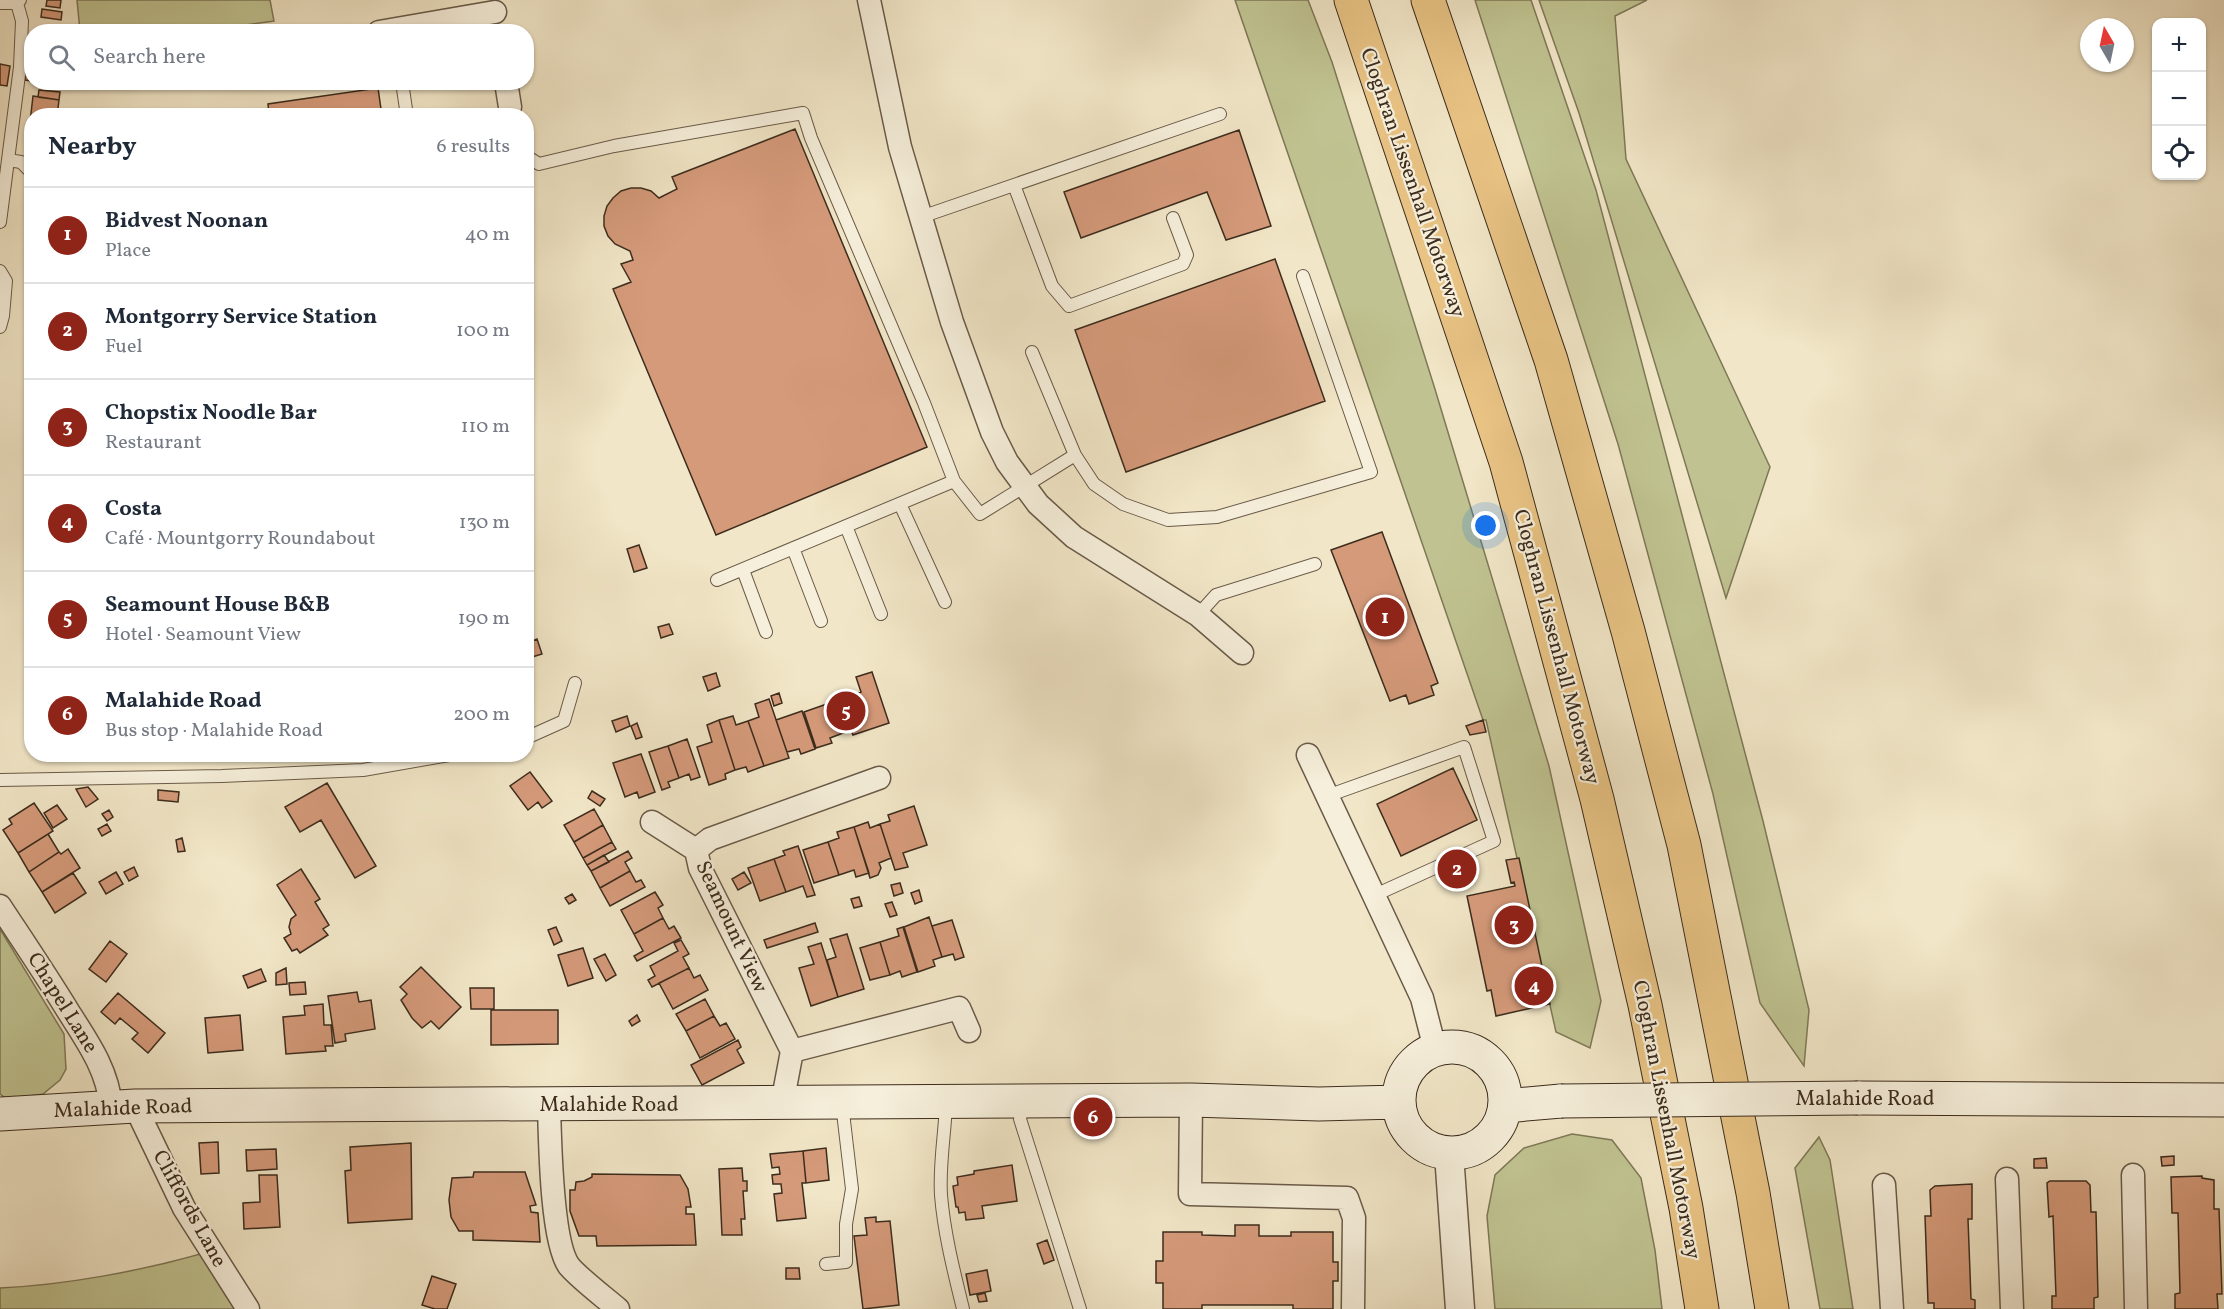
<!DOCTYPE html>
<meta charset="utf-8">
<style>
:root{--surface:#fff;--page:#f6f6f7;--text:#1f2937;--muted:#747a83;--line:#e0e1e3;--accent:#8f2418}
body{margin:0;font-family:Vollkorn,serif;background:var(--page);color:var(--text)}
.controls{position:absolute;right:18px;top:18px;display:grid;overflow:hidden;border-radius:12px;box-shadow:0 2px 4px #0004}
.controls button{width:54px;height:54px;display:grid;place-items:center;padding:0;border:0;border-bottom:2px solid var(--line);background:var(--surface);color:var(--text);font:30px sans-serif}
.compass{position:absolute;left:2080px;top:18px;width:54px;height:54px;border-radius:50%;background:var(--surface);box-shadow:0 2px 4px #0004;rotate:351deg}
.you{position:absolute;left:1486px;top:526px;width:21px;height:21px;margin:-15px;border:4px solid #fff;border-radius:50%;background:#1a73e8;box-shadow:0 0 0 9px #1a73e833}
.badge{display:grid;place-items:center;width:39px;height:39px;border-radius:50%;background:var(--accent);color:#fff;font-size:20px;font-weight:700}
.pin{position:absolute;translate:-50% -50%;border:3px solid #fff;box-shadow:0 2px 6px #0006}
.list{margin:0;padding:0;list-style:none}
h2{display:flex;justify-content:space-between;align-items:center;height:78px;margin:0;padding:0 24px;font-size:26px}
h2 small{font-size:20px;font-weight:400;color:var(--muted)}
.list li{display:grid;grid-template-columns:39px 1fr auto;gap:18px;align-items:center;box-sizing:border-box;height:96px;padding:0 24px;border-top:2px solid var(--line)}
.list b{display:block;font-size:22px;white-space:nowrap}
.list p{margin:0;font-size:20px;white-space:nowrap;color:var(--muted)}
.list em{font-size:20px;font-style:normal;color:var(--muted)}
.icon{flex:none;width:33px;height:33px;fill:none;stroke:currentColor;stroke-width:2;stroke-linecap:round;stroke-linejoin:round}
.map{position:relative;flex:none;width:2224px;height:1309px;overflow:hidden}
.search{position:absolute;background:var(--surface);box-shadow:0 2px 4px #0004;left:24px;top:24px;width:510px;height:66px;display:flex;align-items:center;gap:15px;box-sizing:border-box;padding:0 21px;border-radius:24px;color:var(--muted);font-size:22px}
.panel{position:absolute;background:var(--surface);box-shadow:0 2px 4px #0004;left:24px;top:108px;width:510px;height:654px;border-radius:24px}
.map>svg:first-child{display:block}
.green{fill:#c0c391;stroke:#7e7857;stroke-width:1.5}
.building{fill:#d59a7a;stroke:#3c2c1d;stroke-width:1.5}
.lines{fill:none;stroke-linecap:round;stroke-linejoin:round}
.service-casing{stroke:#695a48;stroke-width:14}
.minor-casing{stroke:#695a48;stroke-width:25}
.tertiary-casing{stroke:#695a48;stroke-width:31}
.secondary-casing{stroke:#3c2c1d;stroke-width:35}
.motorway-casing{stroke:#3c2c1d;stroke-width:35}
.service{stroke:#f6efdb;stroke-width:12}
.minor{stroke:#f6efdb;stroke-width:22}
.tertiary{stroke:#f6efdb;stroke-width:28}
.secondary{stroke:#f6efdb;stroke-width:33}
.motorway{stroke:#e8c384;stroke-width:33}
.secondary-bridge-casing{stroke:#3c2c1d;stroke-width:35;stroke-linecap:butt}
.secondary-bridge{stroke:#f6efdb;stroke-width:33}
.labels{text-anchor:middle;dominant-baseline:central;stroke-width:4.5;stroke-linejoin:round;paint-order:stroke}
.street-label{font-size:21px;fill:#3c2c1d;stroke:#f6efdb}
</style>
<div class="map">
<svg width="2224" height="1309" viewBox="0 0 2224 1309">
<rect width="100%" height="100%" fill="#f1e6c7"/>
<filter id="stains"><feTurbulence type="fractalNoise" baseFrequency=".00333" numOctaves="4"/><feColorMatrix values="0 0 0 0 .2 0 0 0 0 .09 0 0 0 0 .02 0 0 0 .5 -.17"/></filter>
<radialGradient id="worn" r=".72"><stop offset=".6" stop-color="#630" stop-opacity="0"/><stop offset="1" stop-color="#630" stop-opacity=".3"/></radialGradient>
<path class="green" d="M77,0h193l4,21 -79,11 -115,-1z
M1235,0h73l24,62 102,324 115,380 52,235 -11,47 -34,-16 -70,-312h-3z
M1475,0h56l65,190 167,631 46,189 -5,56 -44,-63 -47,-209 -95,-350z
M1539,0h108l-32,16 11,143 144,308 -44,131 -147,-485z
M0,929l64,105 2,35 -6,11 -17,14 -36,5 -7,-5z
M1572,1134l40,6 29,38 14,72 7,59h-167l-8,-93 8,-41 29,-27z
M1819,1137l11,23 23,149h-33l-25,-141z
M204,1253l32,56h-236v-21c65,-3 141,-17 204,-35z"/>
<path class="building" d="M47,0h14l-1,8 -14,-2z
M42,9l20,3 -1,8 -20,-3z
M28,56l4,1v24l-7,-1z
M0,64l10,2 -3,20 -7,-1z
M378,88l3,21 -9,1v6h-103l-1,-12z
M39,90l21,2 -1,8 -21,-3z
M33,96l26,4 -2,16h-25v24l-4,-1z
M795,129l132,318 -211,88 -103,-246 18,-7 -10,-18 12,-4 -3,-9 -15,-7 -7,-8 -4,-10v-10l3,-10 6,-8 8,-7 10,-3h10l10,3 8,7 18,-9 -5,-12z
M1239,130l32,96 -45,14 -19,-48 -126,46 -17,-46z
M1275,259l50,142 -199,71 -51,-142z
M1382,532l56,151 -7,3 3,9 -25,9 -3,-9 -16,6 -59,-151z
M639,545l8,23 -13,4 -7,-23z
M669,624l4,10 -12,4 -3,-11z
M537,639l5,15 -10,3 -5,-14z
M872,672l17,51 -36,12 -2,-5 -21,8 2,5 -16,5 -12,-36 57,-20 -5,-15z
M716,673l4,13 -12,5 -5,-14z
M779,693l3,10 -8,3 -3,-10z
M769,699l20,59 -25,8 -16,-45 11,-4 -4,-13z
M802,711l13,38 -14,5 -2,-5 -12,3 -11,-32z
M627,716l3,10 -14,6 -4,-11z
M733,716l3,9 12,-4 16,45 -16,6 -2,-5 -11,3 -16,-50z
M719,720l16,50 -10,4 1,5 -17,6 -12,-38 15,-5 -5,-17z
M1483,720l3,12 -16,3 -4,-9z
M637,723l5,14 -6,2 -5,-13z
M687,739l13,38 -9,3 -2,-6 -10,4 -11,-32z
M668,746l11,32 -11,4 2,5 -8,3 -13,-38z
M641,754l14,38 -16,6 -2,-6 -12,5 -12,-34z
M1453,768l24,52 -76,36 -24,-52z
M530,772l22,29 -10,7 -4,-6 -10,8 -18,-24z
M327,783l49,83 -21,12 -34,-58 -21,12 -15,-25z
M88,787l10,12 -12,8 -10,-18z
M158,790l21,2 -1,10 -20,-2z
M592,791l13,8 -5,7 -12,-8z
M34,803l19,28 -35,22 -15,-23 9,-6 -3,-5z
M57,805l10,14 -14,9 -9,-15z
M914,806l13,39 -24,8 5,14 -13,3 -15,-46 10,-3 -2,-6z
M594,809l9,16 -29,17 -10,-17z
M109,810l4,7 -6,4 -5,-7z
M868,822l2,6 10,-4 11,34 -12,5 2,5 -3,7 -8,3 -16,-51z
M107,824l4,7 -9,5 -4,-7z
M603,825l9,17 -29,16 -9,-16z
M854,827l15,46 -13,4 -2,-7 -15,5 -11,-33 11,-4 -2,-6z
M48,834l11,18 -30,20 -11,-19z
M182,838l3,13 -7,1 -2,-12z
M612,842l4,7 -29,16 -4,-7z
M828,842l11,33 -25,8 -11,-33z
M798,846l17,49 -8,2 -4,-11 -17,6 -12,-33 11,-4 -2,-4z
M68,849l12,19 -38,24 -13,-20 30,-20 2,2z
M628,851l4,7 -7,4 5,9 -30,17 -9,-17z
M604,855l5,7 -18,9 -4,-6z
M1519,858l31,146 -54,12 -5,-26 -4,1 -20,-95 48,-10 -1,-4 -3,1 -5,-23z
M774,859l12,33 -26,9 -12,-33z
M134,867l4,9 -9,5 -5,-9z
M301,869l19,30 -5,3 14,23 -6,4 5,6 -28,18 -3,-4 -5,2 -8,-13 7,-4 -2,-7 2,-8 5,-4 -19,-30z
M630,871l6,11 5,-2 4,7 -35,19 -10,-18z
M116,872l7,12 -17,10 -7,-12z
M744,872l7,11 -13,7 -6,-11z
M73,873l13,20 -31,20 -13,-21z
M900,883l3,10 -9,3 -3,-11z
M919,890l3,11 -7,3 -4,-11z
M655,892l8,13 -5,3 5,10 -29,16 -13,-24z
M572,894l4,6 -7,4 -4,-6z
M859,897l3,9 -8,2 -3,-9z
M892,902l5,13 -7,2 -5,-13z
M929,917l13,40 -9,3 2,6 -17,6 -14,-45z
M663,918l6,11 5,-3 7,12 -44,23 -3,-5 9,-5 -9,-17z
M952,920l12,37 -9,3 -2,-6 -11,3 -10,-31z
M815,923l3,9 -51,16 -3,-8z
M556,927l6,14 -8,4 -6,-15z
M903,927l14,45 -15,5 -2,-6 -10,4 -10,-33 19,-6 -2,-7z
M847,934l17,55 -26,8 -11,-37 9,-3 -6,-18z
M681,940l8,14 -6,3 6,11 -37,19 -4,-7 7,-4 -5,-10 28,-15 -4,-8z
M110,941l17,13 -21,28 -17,-13z
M880,942l10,33 -20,5 -10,-32z
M821,943l17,54 -27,9 -12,-38 15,-4 -6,-17z
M583,948l10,30 -25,8 -10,-31z
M605,954l11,21 -10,6 -12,-22z
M421,967l40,40 -22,22 -8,-8 -9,7 -10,-10 -11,-18 6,-6 -7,-7z
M286,968l1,16 -11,1v-12z
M689,968l5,10 6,-3 8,15 -35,19 -14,-26z
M261,969l5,12 -18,7 -5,-12z
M305,982l1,12 -16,1 -1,-12z
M470,988h24v21h-23z
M357,992l2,10 12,-2 4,29 -30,5 1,7 -11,2 -7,-47z
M118,993l47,40 -17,20 -16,-14 6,-6 -18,-15 -5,6 -14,-12z
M705,999l9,17 -28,15 -10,-17z
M323,1004l1,21h7l2,21h-8l1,5 -40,3 -3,-37 22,-2 -1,-9z
M491,1010h67v34l-67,1z
M240,1015l3,35 -35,3 -3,-35z
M637,1015l3,6 -8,5 -3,-5z
M714,1016l6,10 6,-3 9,16 -35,19 -14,-27z
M738,1040l3,7 -4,3 7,13 -42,22 -11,-20z
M218,1142l1,31 -18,1 -2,-31z
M411,1143l1,76 -64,4 -3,-52 6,-1 -1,-23z
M826,1148l3,32 -23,3 -3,-32z
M276,1149l1,20 -30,2 -1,-21z
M803,1151l3,32h-4l4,35 -29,3 -3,-27 8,-1 -1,-9h-8l-1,-9 8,-1 -1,-7 -7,1 -2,-14z
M2174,1156v9l-12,1 -1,-9z
M2046,1158l1,10h-13v-9z
M1012,1165l5,36 -35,5 2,12 -18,2 -1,-8 -6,1 -1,-6h-2l-3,-21 5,-1 -1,-8 17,-3v-3z
M742,1168l1,13h4v10h-4l2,28h-4l1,16h-20l-3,-66z
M474,1172h51l11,33 -6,1 1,6 7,1 2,29 -67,-2v-9h-14l-8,-14 -2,-17 3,-22 21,-1z
M592,1174l88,1 8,14 3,18h-5v7h8l2,31 -99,1 -1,-10h-17l-9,-25v-21h5l1,-8 8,-1 8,-4z
M259,1175h18l3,52 -36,2 -1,-26 17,-1z
M2202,1176v2l12,2v29h5l3,85h-5l1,15h-43v-15l5,-1 -2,-80h-6l-1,-36z
M2050,1181h36l4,4 1,27h5l2,85 -4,1v11h-42v-13h4l-3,-80 -4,1 -2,-34z
M1972,1184v35h-4l3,80 4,1v9h-41v-6h-6l-3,-87h6l-1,-26 5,-4z
M876,1217v5l14,-1 9,84 -36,4 -9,-73 13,-1 -2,-17z
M1235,1225h24v11h32v-4h42v30h5v19h-5v28h-40v-4h-91v4h-39v-26h-7v-22h7v-29h39v3l33,1z
M1047,1240l7,20 -10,4 -7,-20z
M786,1268h13l1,11h-14z
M987,1270l4,21 -21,4 -4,-21z
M432,1276l24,8 -9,25h-12l-13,-4z
M985,1293l2,8 -8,1 -2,-7z"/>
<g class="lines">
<g class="service-casing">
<path id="service" d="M0,3h17l3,-3
M402,82l5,34
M526,156l13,8 75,-18 189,-33 8,25 113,265 30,78 26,33 95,-59
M8,160l13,2 11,11
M1014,185l38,101 17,20 114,-42 4,-9 -14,-37
M921,217l299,-103
M0,222l20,-155 2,-46 -5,-18
M0,271l6,10 -3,35 -3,11
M1032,352l43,103 19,29 29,20 45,16 49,-3 154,-45 -68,-196
M900,504l45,98
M846,526l35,88
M793,548l28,73
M743,570l23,62
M717,580l237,-99
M1198,615l18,-20 99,-31
M526,738l38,-17 11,-38
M0,780l222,-4 141,-6 92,-16
M1327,796l137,-49 30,94 -119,54
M946,1103c-1,31 -7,61 -5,92 3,38 13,77 22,114
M1023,1103l-3,16 60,190
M826,1264l20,-2v-38l6,-35 -10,-85"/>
</g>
<g class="minor-casing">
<path id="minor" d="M869,0l31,147 52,175 40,110 15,30 31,42 36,33 124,78 44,38
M379,32l116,-20
M506,82l4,25
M1308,755l114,243 13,51
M652,822l44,28
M0,906c23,35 46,69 68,105 19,30 40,59 43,96
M792,1051l167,-43 10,23
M1191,1100l-1,94 157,4 7,20 -1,91
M782,1104l10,-53 -92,-183 -4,-18 14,-11 169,-61
M549,1105c1,34 2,136 20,161 11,13 35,31 49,43
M135,1106l49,102 64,101
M2133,1175l3,134
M2007,1179l5,130
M1884,1185l8,124"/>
</g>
<g class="tertiary-casing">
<path id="tertiary" d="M1449,1154l11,155"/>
</g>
<g class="secondary-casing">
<path id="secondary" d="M1399 1100a53 53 0 1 1 106 0a53 53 0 1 1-106 0Z
M1858,1098l366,2
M1505,1106l56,-5
M0,1114l135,-8 1056,-6 128,4 79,-2"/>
</g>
<g class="motorway-casing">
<path id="motorway" d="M1351,0l155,462 91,337 48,206 41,203 16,101
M1428,0l123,360 77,271 56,214 69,348 19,116"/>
</g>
<use href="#service" class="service"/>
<use href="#minor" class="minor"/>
<use href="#tertiary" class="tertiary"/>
<use href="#secondary" class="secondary"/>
<use href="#motorway" class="motorway"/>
<g class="secondary-bridge-casing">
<path id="secondary-bridge" d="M1561,1101l297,-3"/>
</g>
<use href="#secondary-bridge" class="secondary-bridge"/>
</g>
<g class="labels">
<g class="street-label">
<text transform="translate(1412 183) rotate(71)">Cloghran Lissenhall Motorway</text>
<text transform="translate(1556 647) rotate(75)">Cloghran Lissenhall Motorway</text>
<text transform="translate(731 927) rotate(65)">Seamount View</text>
<text transform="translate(62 1003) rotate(58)">Chapel Lane</text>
<text x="1865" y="1099">Malahide Road</text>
<text x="609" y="1105">Malahide Road</text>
<text transform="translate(123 1109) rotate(-2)">Malahide Road</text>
<text transform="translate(1666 1120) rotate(79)">Cloghran Lissenhall Motorway</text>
<text transform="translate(189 1209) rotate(61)">Cliffords Lane</text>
</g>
</g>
<rect width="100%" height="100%" filter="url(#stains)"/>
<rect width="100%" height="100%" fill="url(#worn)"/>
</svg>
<div class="controls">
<button>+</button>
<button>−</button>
<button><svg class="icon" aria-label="locate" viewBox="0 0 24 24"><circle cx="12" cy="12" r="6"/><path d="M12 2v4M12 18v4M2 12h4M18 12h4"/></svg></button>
</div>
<svg class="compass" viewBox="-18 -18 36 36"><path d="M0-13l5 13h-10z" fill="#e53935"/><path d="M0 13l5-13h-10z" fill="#747a83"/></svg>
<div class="you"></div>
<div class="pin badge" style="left:1385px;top:617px">1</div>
<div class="pin badge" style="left:1457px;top:869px">2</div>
<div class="pin badge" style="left:1514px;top:925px">3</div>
<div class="pin badge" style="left:1534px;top:986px">4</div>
<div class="pin badge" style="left:846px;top:711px">5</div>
<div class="pin badge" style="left:1093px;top:1117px">6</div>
<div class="search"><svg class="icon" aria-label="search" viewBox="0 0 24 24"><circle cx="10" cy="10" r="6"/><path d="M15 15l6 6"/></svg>Search here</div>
<section class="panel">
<h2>Nearby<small>6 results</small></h2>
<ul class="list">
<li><span class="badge">1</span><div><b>Bidvest Noonan</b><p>Place</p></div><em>40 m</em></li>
<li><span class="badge">2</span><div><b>Montgorry Service Station</b><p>Fuel</p></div><em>100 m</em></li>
<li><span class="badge">3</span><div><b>Chopstix Noodle Bar</b><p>Restaurant</p></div><em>110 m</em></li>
<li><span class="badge">4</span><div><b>Costa</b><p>Café · Mountgorry Roundabout</p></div><em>130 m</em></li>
<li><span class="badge">5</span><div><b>Seamount House B&amp;B</b><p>Hotel · Seamount View</p></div><em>190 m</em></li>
<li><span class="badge">6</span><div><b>Malahide Road</b><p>Bus stop · Malahide Road</p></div><em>200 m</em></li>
</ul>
</section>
</div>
